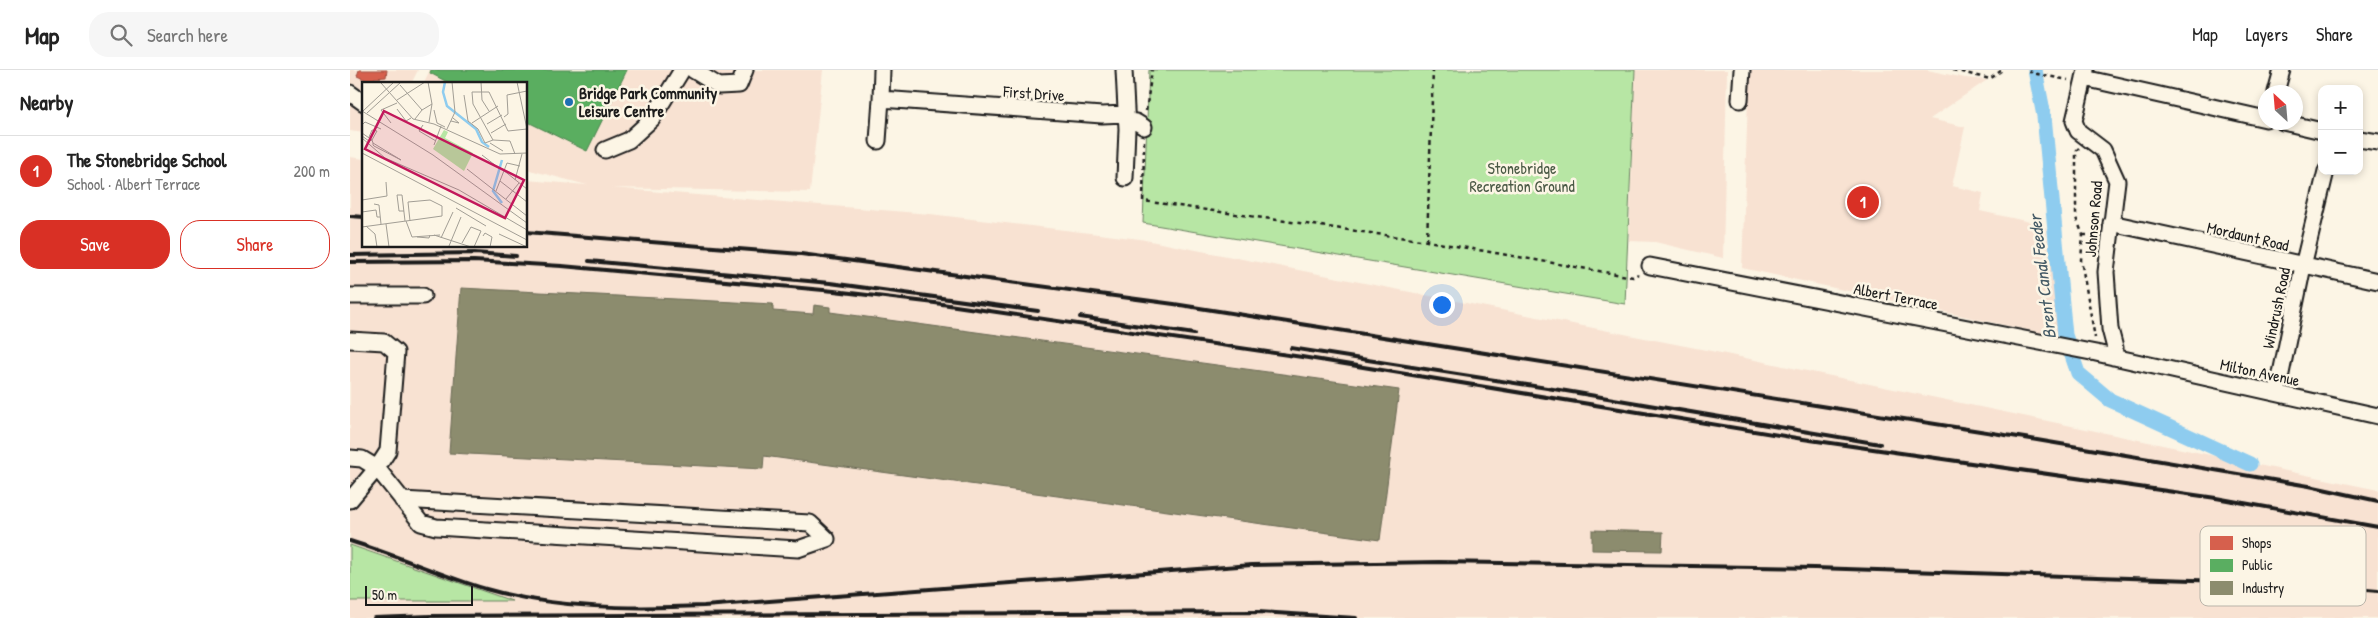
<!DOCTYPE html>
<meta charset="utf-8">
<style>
:root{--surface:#fff;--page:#f6f6f6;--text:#222;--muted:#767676;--line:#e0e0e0;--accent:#d93025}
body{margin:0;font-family:"Patrick Hand",sans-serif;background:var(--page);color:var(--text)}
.controls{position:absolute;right:15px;top:15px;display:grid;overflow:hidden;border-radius:10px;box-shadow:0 2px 8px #0003}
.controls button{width:45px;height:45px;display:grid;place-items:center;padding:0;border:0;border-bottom:1px solid var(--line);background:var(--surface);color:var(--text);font:25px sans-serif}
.compass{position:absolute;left:1908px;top:15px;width:45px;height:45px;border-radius:50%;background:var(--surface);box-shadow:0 2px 8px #0003;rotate:334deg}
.scale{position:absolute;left:15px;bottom:12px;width:108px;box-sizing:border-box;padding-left:5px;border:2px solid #1c1c1c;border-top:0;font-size:14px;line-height:18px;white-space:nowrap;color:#1c1c1c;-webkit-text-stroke:4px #fcf5e5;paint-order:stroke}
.you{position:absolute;left:1091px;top:234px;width:18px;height:18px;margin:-12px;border:4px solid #fff;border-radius:50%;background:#1a73e8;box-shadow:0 0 0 8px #1a73e833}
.badge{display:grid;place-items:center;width:32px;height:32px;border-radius:50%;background:var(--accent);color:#fff;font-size:16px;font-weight:700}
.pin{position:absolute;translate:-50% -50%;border:2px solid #fff;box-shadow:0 1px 5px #0006}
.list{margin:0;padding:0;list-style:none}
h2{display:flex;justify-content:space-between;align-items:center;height:65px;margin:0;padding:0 20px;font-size:21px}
h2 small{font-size:16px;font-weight:400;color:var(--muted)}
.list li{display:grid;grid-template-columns:32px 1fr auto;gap:15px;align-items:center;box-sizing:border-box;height:70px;padding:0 20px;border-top:1px solid var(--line)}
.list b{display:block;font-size:19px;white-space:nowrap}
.list p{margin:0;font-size:16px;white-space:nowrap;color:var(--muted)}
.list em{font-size:16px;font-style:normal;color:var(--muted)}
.actions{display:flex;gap:10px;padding:15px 20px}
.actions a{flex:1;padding:11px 0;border:1px solid var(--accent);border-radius:20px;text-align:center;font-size:18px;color:var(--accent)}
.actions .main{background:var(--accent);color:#fff}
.icon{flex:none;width:28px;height:28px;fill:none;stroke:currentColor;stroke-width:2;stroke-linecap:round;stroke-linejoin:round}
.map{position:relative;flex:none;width:2028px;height:548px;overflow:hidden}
header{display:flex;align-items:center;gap:30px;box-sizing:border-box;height:70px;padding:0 25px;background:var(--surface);border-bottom:1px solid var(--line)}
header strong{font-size:24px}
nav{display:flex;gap:28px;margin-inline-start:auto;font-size:18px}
.search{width:350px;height:45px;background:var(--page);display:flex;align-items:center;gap:12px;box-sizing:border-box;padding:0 18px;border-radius:20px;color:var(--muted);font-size:19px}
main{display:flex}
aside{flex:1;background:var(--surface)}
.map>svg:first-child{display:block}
.built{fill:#f8e2d2}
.green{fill:#b7e6a4;stroke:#6a8160}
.shops{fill:#d6604d;stroke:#9e4c3e}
.public{fill:#5aae61;stroke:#47824c}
.industry{fill:#8c8c6e;stroke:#6a6a55}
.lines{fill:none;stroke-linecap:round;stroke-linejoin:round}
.canal{stroke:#8eccef;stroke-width:15}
.minor-casing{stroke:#1c1c1c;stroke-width:19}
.path{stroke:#1c1c1c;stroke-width:2.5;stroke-dasharray:4 4;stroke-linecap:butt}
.minor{stroke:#fcf5e5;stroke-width:15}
.rail{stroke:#1c1c1c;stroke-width:4}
.poi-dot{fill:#1f6fb2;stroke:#fcf5e5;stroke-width:2}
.labels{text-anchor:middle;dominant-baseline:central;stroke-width:5;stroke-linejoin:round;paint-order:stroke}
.poi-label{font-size:16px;font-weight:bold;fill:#1c1c1c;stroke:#fcf5e5;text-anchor:start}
.street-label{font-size:16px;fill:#1c1c1c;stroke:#fcf5e5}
.park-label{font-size:16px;fill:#4a5945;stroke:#fcf5e5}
.water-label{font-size:18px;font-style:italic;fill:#445a66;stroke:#fcf5e5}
.inset-river{fill:none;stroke:#8eccef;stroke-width:2.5}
.inset-road{fill:none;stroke:#a29e95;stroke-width:1}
.view{fill:#c2185b;fill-opacity:0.15;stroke:#c2185b;stroke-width:2.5}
.inset-edge{fill:none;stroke:#1c1c1c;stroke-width:2.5}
.key{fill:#fcf5e5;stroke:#b9b4a9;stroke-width:1}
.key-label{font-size:14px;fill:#1c1c1c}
</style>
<header>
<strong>Map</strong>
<div class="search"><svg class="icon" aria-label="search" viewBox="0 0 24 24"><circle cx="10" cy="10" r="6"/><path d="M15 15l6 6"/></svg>Search here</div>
<nav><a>Map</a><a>Layers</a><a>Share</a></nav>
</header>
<main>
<aside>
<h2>Nearby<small></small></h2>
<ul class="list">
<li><span class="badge">1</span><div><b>The Stonebridge School</b><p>School · Albert Terrace</p></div><em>200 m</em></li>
</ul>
<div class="actions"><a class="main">Save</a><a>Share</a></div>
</aside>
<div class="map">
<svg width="2028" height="548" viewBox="0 0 2028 548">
<rect width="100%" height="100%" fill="#fcf5e5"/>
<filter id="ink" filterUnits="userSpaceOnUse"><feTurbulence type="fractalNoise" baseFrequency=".02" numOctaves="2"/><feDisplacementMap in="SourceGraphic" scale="10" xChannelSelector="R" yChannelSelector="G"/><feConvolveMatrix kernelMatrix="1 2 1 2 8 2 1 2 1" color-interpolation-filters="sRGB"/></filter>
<g filter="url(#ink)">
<path class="built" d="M0,0h68l-7,14h-47v49l-14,-2z
M80,0h393l-13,122 -198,-4 318,26 210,25 576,113 662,138v128h-2028v-17h160l-160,-56v-388l14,2v87h162v-66l61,5 -61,-16v-85h-103z
M1285,0h92l-4,188 -68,-16 -26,-1z
M1399,0h178l38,8 22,2 -57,39 35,8 -13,59 31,7 -3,18 59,13 7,4 14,109 -318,-69z"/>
<path class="green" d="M799,0h486l-10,234 -482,-81z
M0,475l162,56h-162z"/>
<path class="shops" d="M9,0h28l-1,7 -12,1 -1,5 -16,-7z"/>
<path class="public" d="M81,0h196l-40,81 -61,-30v-37h-75l-21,-11z"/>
<path class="industry" d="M111,218l312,16v7l40,3 1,-9 16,2v5l569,78 -19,150 -616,-84 -1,13 -314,-16z
M1242,460l71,2 -1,19 -70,-1z"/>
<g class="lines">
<path class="canal" d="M1685,0l9,46 21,219 13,38 32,27 140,64"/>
<g class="minor-casing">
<path id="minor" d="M343,0l26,16 20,-1 6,-15
M532,0l-1,29 221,16 23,-1
M774,0l3,59 -2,49
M1736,0l-12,51 4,10 25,19 14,31 -11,91 4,57 5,19 -2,9
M1734,8l182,41
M1926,22l6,-22
M0,23l14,10
M1390,30l2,-30
M776,50l10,2 8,5
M1933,52l39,9
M2009,69l19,3
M528,71l3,-42
M255,80l24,-10 23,-21 30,-49
M1761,153l267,58
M1300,196l446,87 282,63
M0,226h73
M0,270l34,2 12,10 -8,99 -11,17 -15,-9 -12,-1
M1927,323l26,-127 23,-95
M0,430l27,-32 44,55 15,4 362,22 29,-10 -17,-16 -408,-23"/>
</g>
<path class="path" d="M1603,0l37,9 12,-9
M1679,0l3,3 36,7
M796,41l6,-41
M794,71l-1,60 284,40 206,36 5,-3
M1729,78l-3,3v67l7,17 -2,25 14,78
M1733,165h14
M1077,171l6,-171"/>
<use href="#minor" class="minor"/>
<path class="rail" d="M0,146l14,1
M176,162l275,22 373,50 857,135 278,47 69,15
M0,185l125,-2 41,3
M239,191l241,22 208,28
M0,192l124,-1 88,5 272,25 101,12 367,54 501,82 413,59 162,29
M730,247l114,17
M941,278l275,43 314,53
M0,471c46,14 90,34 136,48 70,20 146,20 218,17l548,-41 187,-3 376,6 473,15 90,8
M24,548l56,-2 828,-4 98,6"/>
</g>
</g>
<circle class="poi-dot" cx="219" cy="32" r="5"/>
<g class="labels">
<g class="poi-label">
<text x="229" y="23">Bridge Park Community<tspan x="229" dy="18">Leisure Centre</tspan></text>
</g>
<g class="street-label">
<text transform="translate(684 23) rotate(4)">First Drive</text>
<text transform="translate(1743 149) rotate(-85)">Johnson Road</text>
<text transform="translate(1898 166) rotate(13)">Mordaunt Road</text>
<text transform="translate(1546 226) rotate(11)">Albert Terrace</text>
<text transform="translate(1926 238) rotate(-78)">Windrush Road</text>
<text transform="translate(1910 302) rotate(12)">Milton Avenue</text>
</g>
<g class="park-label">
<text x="1172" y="98">Stonebridge<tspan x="1172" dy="18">Recreation Ground</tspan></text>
</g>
<g class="water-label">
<text transform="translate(1692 207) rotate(-97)">Brent Canal Feeder</text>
</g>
</g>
<g transform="translate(12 12)">
<rect width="165" height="165" fill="#fcf5e5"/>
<path d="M82,48l4,2 -3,6 28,15 -9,18 -31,-22z" fill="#b7e6a4"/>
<path class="inset-river" d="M83,0l-2,10 4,14 29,23 6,13 7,5M140,121l-9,-12 9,-31"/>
<path class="inset-road" d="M66,0l4,22 -3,18M119,0l1,18 7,11M155,0l10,47M19,1l32,36 21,5 66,30 27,-1M38,3l22,25M110,10h17l19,39 19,-2M110,10l1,12 20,36M102,13l4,26 10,8 7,14 8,-3M145,13l20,-4M35,18l28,-18M35,27l9,12 5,-3M72,28l3,13 8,4M0,29l71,44 94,68M1,29l31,-29M5,31l34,-31M142,35l4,-3 -1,-19M53,37l7,-9 10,-6M89,39l8,2 -6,-5M29,41l-10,-13 16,-7M110,41l26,-17M125,42l15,-9M0,43l3,-3 16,7M61,43l-4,6 17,10M85,47l8,-17 -3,-30M0,51l10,7 5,-9 -5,-1 -3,7M129,51l15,-9M0,54l7,5 3,-1 1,3v2l1,1 27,14 -28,-17M0,56l23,20 74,32 68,40M131,58l17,1 5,13M128,61l13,8M72,63l7,-19M0,71l165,87M120,73l13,10M105,87l60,47M141,88l24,19M153,98l7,-26M138,99l27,21M134,109l11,-28 13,3M144,117l13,-16M0,118l25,-4 -1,-14M12,122l5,1 2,19M94,126l30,18M42,129h-5l-2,-16h5l3,26M0,130l14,-2 1,7h3M44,139l36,-5v-10l-12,-6 -22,2 2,19M24,142l3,23M4,144l9,8 2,13M0,145l44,-6 6,16 28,-2M137,152l28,13M72,153l37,12M121,154l2,-3 7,4 -2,10M55,155l12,1 1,-3M79,156l12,-26M100,161l9,-16 10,4 -7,16M87,164l12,-29"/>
<path class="view" d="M22,29l140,69 -19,38 -140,-69z"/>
<rect width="165" height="165" class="inset-edge"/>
</g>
<rect x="1850" y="456" width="166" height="80" rx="8" class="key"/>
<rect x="1860" y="466" width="23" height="14" fill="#d6604d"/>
<rect x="1860" y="489" width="23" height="13" fill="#5aae61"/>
<rect x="1860" y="511" width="23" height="14" fill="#8c8c6e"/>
<g class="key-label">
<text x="1892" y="478">Shops</text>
<text x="1892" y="500">Public</text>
<text x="1892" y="523">Industry</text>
</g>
</svg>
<div class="controls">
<button>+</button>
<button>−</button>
</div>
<svg class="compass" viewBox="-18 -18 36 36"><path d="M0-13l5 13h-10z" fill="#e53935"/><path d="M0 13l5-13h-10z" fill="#767676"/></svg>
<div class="scale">50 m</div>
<div class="you"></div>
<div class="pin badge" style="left:1513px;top:132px">1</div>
</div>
</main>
